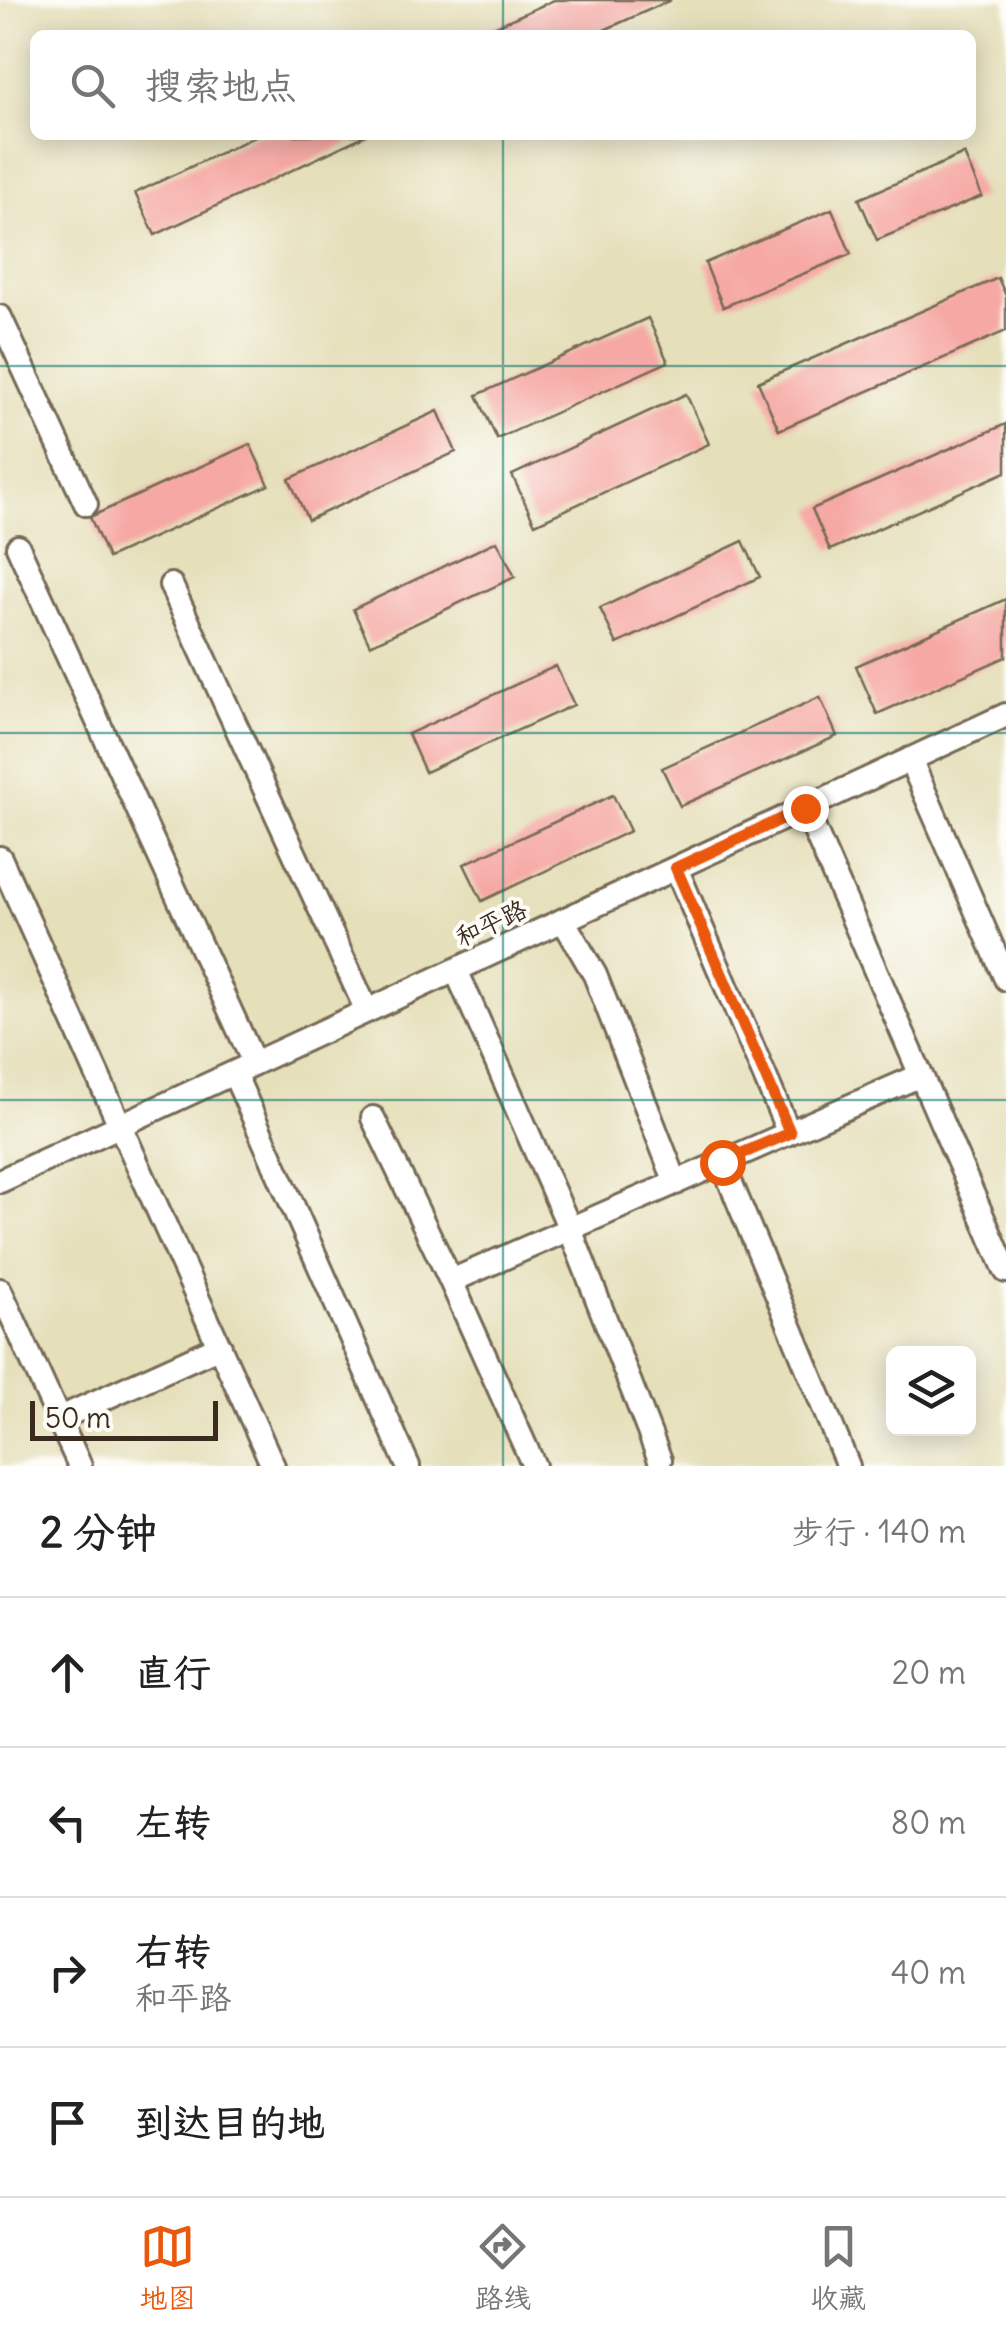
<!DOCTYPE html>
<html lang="zh">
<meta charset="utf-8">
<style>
:root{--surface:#fff;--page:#f6f6f6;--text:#222;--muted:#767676;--line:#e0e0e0;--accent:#ea580c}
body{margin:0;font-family:Delius,"LXGW WenKai TC",sans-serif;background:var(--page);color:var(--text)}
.controls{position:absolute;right:30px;bottom:30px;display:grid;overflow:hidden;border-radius:15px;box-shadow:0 5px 25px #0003}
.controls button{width:90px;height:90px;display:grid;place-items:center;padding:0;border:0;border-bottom:2px solid var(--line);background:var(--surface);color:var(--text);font:50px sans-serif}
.scale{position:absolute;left:30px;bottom:25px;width:188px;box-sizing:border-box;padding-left:10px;border:5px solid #3b2a1e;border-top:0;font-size:28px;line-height:35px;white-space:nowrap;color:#3b2a1e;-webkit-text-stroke:8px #fdfcf7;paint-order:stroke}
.stop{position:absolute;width:30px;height:30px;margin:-22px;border:8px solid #ea580c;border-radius:50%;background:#fff}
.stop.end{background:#ea580c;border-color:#fff;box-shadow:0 2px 10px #0008}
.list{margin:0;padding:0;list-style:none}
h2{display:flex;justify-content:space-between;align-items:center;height:130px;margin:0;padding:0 40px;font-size:42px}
h2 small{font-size:32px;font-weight:400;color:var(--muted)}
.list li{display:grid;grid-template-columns:65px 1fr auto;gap:30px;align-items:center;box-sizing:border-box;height:150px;padding:0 40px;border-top:2px solid var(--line)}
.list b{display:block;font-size:38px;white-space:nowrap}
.list p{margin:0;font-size:32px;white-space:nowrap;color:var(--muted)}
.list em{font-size:32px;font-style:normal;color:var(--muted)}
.icon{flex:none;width:55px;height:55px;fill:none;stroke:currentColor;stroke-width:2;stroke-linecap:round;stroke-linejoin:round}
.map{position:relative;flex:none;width:1006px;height:1466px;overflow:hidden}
.search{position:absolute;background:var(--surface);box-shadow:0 5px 25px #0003;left:30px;right:30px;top:30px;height:110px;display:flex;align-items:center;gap:25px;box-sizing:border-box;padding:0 35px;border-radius:15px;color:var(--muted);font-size:38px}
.sheet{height:730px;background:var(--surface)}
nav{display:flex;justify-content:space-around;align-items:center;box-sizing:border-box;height:140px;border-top:2px solid var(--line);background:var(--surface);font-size:28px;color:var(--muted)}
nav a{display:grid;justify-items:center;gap:5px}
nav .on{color:var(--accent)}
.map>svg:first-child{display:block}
.building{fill:#f6a9a4}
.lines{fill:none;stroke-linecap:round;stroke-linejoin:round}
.minor-casing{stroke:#766955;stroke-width:28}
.minor{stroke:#fff;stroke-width:22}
.route{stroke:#ea580c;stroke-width:12}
.grid{fill:none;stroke:#0f766e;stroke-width:2.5;stroke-opacity:0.55}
.labels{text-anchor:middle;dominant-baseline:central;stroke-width:8;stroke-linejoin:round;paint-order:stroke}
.street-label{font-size:25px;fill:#3b2a1e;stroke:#fdfcf7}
</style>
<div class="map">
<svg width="1006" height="1466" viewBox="0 0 1006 1466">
<rect width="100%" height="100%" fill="#fdfcf7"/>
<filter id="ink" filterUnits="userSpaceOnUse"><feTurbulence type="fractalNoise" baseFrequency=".01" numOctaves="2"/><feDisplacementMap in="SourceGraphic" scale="20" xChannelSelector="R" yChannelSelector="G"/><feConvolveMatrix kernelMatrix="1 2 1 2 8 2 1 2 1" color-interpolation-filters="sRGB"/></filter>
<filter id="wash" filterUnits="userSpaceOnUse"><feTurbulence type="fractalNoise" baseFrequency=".0048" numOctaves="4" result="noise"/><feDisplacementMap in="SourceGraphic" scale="40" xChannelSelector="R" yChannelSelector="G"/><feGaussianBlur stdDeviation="2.25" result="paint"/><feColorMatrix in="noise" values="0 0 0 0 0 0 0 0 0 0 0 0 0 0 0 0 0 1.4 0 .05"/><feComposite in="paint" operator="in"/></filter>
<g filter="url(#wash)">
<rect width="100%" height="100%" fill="#e5dfba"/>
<g id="blocks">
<path class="building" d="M554,0h117l-78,35h-117z
M258,135h108l-211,100 -20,-42z
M964,154l18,42 -105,44 -18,-41z
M832,209l19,45 -128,53 -18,-44z
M998,278l8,18v35l-227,99 -21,-48z
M648,318l20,44 -171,77 -20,-44z
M686,394l23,50 -174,80 -23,-49z
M438,411l18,41 -148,68 -19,-41z
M1006,424v48l-176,78 -18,-41z
M250,444l19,41 -161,73 -18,-41z
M497,541l18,36 -145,68 -17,-36z
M743,541l17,36 -143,67 -17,-36z
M1006,599v58l-129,57 -21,-48z
M556,666l18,39 -149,67 -17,-38z
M820,697l17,39 -157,70 -18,-38z
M613,795l17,36 -148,70 -18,-37z"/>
</g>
</g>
<g filter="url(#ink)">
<use href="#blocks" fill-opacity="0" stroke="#766955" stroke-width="2.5"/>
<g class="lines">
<g class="minor-casing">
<path id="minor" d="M0,317l86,187
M18,547l236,516
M171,585l196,426
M910,759l96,220
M805,808l201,463
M0,858l273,608
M676,868l113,265
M563,920l32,55 81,208
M456,970l114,259 90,231
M234,1073l174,393
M373,1118l78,163 83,185
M722,1162l126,304
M0,1181l1006,-466
M451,1281l470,-206
M0,1290l80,176
M58,1419l162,-73"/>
</g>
<use href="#minor" class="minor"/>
</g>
</g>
<g class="lines" filter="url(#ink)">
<path class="route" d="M722,1162l68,-29 -114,-265 129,-60"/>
</g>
<path class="grid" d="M503,0v35M503,135v1331M0,366h1006M0,733h1006M0,1100h1006"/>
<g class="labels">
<g class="street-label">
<text transform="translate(491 923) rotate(-25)">和平路</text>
</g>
</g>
</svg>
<div class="controls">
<button><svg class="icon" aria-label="layers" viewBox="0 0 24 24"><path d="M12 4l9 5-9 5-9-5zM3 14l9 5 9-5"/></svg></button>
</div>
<div class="scale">50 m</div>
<div class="stop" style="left:722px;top:1162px"></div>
<div class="stop end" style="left:805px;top:808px"></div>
<div class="search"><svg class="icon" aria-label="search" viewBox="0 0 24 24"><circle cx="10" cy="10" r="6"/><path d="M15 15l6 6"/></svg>搜索地点</div>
</div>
<section class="sheet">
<h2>2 分钟<small>步行 · 140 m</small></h2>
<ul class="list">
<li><svg class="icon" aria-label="ahead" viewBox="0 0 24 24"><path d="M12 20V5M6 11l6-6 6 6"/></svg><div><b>直行</b></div><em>20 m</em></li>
<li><svg class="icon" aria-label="left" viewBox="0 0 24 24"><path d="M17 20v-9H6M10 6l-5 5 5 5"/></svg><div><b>左转</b></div><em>80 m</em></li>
<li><svg class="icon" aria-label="right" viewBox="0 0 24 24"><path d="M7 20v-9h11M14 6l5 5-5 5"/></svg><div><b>右转</b><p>和平路</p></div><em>40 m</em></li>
<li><svg class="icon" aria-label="arrive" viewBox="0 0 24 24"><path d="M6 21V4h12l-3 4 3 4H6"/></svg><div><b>到达目的地</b></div></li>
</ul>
</section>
<nav>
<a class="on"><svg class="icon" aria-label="map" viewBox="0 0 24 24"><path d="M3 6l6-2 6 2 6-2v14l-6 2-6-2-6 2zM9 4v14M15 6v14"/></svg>地图</a>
<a><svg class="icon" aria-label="directions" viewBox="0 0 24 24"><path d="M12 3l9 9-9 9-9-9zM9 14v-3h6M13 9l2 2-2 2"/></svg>路线</a>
<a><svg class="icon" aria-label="saved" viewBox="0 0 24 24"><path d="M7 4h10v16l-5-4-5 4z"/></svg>收藏</a>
</nav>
